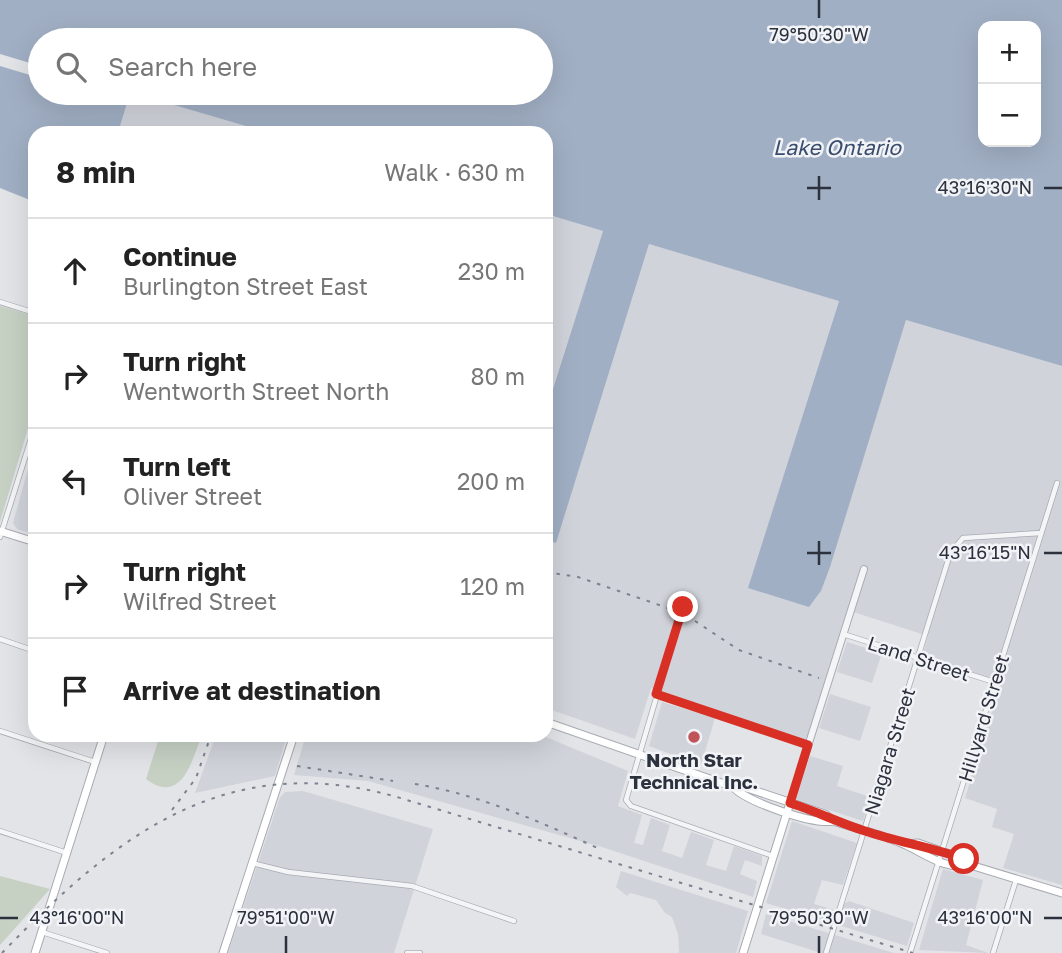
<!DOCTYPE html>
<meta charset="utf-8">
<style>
:root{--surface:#fff;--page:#f6f6f6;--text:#222;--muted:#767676;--line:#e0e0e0}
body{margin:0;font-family:"Golos Text",sans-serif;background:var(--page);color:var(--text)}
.controls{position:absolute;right:21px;top:21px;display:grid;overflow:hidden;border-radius:14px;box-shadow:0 7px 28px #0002}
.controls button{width:63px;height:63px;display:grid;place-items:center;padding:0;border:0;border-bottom:2px solid var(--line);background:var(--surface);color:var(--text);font:35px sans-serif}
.stop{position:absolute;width:21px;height:21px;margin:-16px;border:5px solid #d93025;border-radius:50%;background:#fff}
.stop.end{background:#d93025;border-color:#fff;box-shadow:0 2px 7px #0008}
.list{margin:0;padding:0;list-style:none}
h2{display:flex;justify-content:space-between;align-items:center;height:91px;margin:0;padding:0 28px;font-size:30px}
h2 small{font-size:23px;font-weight:400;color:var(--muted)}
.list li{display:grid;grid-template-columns:46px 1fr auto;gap:21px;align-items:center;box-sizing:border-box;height:105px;padding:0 28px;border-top:2px solid var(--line)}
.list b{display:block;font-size:26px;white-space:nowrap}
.list p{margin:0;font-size:23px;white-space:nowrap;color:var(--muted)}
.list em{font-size:23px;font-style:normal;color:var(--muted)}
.icon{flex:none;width:38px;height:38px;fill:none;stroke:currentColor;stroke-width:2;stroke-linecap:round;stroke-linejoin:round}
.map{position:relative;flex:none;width:1062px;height:953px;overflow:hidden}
.search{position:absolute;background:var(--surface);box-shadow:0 7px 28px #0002;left:28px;top:28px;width:525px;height:77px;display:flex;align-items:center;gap:18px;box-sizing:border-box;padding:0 24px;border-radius:38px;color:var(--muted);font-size:26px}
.panel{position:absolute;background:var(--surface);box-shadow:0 7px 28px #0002;left:28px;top:126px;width:525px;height:616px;border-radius:21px}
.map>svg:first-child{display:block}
.built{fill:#d0d3da}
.green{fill:#c6d1c4}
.water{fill:#a1afc4;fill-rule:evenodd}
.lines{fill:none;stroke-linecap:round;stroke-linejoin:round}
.minor-casing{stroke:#a8abb2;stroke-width:6}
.tertiary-casing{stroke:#a8abb2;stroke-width:8}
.secondary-casing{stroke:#a8abb2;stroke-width:9}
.minor{stroke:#f4f5f7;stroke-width:4.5}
.tertiary{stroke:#f4f5f7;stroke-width:6}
.secondary{stroke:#fff;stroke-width:7}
.rail{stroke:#7d8290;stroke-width:2;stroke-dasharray:3.5 7;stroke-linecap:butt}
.route{stroke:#d93025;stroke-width:9}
.ticks{fill:none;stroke:#2c313e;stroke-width:2.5}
.poi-dot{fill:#bf555b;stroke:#f1f3f6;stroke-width:2.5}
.labels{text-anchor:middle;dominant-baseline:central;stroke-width:5;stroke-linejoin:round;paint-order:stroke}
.street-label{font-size:19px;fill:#2c313e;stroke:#f1f3f6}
.poi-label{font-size:19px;font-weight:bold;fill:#2c313e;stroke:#f1f3f6}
.water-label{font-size:21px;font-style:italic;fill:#3a4d6e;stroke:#f1f3f6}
.ticks-label{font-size:18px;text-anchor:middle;fill:#2c313e;stroke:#f1f3f6;stroke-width:5;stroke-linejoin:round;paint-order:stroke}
</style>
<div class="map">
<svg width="1062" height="953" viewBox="0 0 1062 953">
<rect width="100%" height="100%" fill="#e2e4e8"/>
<path class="built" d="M130,93h3l137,40h-152z
M546,214l57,17 -57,180z
M649,244l190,56 -90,288 65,13 7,-10 85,-271 156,46v519l-59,-17 11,-34 -22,-7 5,-18 -32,-11 36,-116 -79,-25 6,-21 -81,-26 -41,131 -155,-53 -16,51 -89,-31v-168l10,3z
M35,444v91l-18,-6 -4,-6z
M847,642l35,11 -10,30 -35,-11z
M830,694l41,13 -11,34 -41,-13z
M662,702l53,16 -14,47 -52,-19z
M216,735h71l-12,41 -80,17z
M306,735h235l87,36 -10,35 24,9 -8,28 9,2 8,-27 19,7 -8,26 20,7 9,-26 23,8 -8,25 20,6 8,-25 28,10v10l-17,-6 -5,14 17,7 -4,16 -148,-49 -237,-67 -74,-6z
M810,756l33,10 -6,20 33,11 -7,24 -68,-22z
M303,791l130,38 -39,124h-166l52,-156 5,-5z
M792,821l65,22 -14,42 -21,-5 -8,24 21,6 14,-9 65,22 -7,23 -141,-43z
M943,869l40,11 -17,65 22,8 -69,-3z
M621,871l127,40 -12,42h-57l-1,-19 -6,-17 -7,-4 -9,-13 -26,-7 -3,3 -11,-9z
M766,914l128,39h-73l-60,-19z"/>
<path class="green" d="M0,306l35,10v89l-35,117z
M160,735h42c-10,25 -20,71 -56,44z
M0,876l50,13 -50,56z"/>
<path class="water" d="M0,0h1062v366l-156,-46 -76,247 -9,24 -12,16 -61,-19 91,-287 -190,-57 -93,299 -10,-3v-129l57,-180 -57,-17v-81h-276l-137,-40h408v-53h-501v26l-40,-12zM983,26h53v116h-53z
M0,66l40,12v15h52l35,10 -9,30h-83v69l-35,-14z"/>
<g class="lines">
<g class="minor-casing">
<path id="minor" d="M0,302l35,11
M0,537l35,-111
M683,607l-57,193 5,6 142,50
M843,634l151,48
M0,639l35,12
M657,694l151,51
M0,731l95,31
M0,831l67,22
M252,863l36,9 124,14 102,35
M42,932l65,21
M407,953h13
M826,953l124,-399 13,-16 78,-5
M910,953l147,-470
M993,953l23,-73"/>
</g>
<g class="tertiary-casing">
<path id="tertiary" d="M790,803l74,-234"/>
</g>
<g class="secondary-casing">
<path id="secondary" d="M0,531l35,11
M546,722l187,65h11l81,27 8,7c22,7 46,13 68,22 19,7 45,29 66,21l95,29
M733,787c14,15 80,38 100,34
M904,844l14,-1 46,16 3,5
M35,953l69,-218
M223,953l71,-218
M743,953l47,-150"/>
</g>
<use href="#minor" class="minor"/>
<use href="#tertiary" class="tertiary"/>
<use href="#secondary" class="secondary"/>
<path class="rail" d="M546,572l32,5 87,30 30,14 44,29 80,28
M297,766l96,15
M415,784c67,11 125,38 187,66
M172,810l24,-32 15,-43
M2,953c112,-116 223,-205 395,-156l516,156"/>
</g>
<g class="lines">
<path class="route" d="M683,607l-27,87 152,51 -18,58c26,8 49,20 75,28 33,11 66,16 99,28"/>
</g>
<path class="ticks" d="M819,0v18M819,176v24M807,188h24M1044,188h18M819,541v24M807,553h24M1044,553h18M0,918h18M1044,918h18M286,936v17M819,936v17"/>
<circle class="poi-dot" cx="694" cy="737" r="7"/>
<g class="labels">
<g class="street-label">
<text transform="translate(919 658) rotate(18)">Land Street</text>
<text transform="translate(983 718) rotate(-73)">Hillyard Street</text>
<text transform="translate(889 751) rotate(-73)">Niagara Street</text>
</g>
<g class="poi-label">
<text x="694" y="759">North Star<tspan x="694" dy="22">Technical Inc.</tspan></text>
</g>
<g class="water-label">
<text x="837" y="147">Lake Ontario</text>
</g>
</g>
<g class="ticks-label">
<text x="819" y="41">79°50'30"W</text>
<text x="985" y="194">43°16'30"N</text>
<text x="985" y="559">43°16'15"N</text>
<text x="286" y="924">79°51'00"W</text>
<text x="819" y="924">79°50'30"W</text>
<text x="77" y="924">43°16'00"N</text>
<text x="985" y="924">43°16'00"N</text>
</g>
</svg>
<div class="controls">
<button>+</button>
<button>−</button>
</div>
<div class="stop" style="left:964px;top:859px"></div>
<div class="stop end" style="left:683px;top:607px"></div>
<div class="search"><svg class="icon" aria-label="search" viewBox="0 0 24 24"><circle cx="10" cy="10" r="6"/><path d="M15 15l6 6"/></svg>Search here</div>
<section class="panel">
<h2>8 min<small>Walk · 630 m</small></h2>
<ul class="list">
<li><svg class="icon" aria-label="ahead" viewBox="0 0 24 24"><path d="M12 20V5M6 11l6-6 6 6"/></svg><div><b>Continue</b><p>Burlington Street East</p></div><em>230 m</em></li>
<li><svg class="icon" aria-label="right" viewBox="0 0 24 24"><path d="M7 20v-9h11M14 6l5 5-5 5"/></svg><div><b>Turn right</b><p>Wentworth Street North</p></div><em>80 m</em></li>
<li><svg class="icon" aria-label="left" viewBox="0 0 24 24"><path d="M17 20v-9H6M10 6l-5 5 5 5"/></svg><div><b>Turn left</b><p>Oliver Street</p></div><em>200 m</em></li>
<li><svg class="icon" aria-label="right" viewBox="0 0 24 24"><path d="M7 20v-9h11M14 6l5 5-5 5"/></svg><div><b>Turn right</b><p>Wilfred Street</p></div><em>120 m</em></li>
<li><svg class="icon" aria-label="arrive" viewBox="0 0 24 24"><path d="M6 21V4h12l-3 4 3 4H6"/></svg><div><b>Arrive at destination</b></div></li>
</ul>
</section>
</div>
